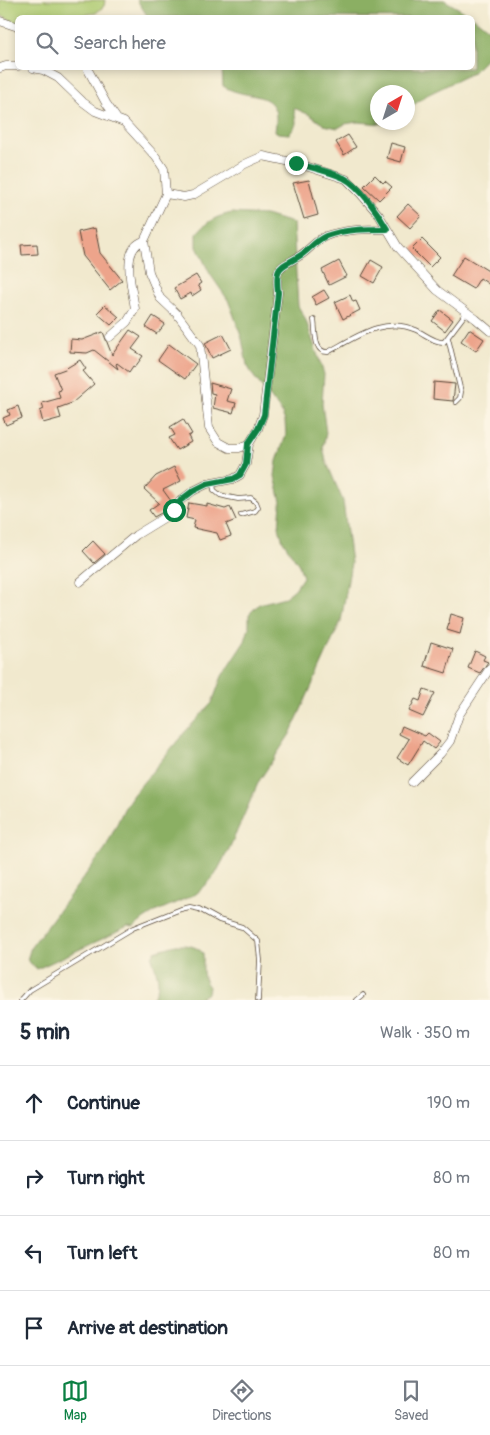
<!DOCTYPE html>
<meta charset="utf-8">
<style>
:root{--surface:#fff;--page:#f6f6f7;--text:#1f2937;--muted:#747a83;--line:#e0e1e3;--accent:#0b8043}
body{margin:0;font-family:Pangolin,sans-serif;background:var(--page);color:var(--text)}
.compass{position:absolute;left:370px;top:85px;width:45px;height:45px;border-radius:50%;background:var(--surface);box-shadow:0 2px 8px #0003;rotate:39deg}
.stop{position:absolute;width:15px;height:15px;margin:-11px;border:4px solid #0b8043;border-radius:50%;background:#fff}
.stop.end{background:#0b8043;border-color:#fff;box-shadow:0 1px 5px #0008}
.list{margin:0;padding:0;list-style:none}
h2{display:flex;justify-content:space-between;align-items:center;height:65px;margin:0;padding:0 20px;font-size:21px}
h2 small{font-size:16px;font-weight:400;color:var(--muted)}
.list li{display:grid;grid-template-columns:32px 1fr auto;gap:15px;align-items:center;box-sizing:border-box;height:75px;padding:0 20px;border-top:1px solid var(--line)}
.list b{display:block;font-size:19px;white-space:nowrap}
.list em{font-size:16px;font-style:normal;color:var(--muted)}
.icon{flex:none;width:28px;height:28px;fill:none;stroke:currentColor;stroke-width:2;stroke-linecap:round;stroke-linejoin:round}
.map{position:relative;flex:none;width:490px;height:1000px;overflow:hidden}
.search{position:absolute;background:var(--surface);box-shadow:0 2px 8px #0003;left:15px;right:15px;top:15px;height:55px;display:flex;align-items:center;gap:12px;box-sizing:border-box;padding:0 18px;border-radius:8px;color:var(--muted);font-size:19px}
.sheet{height:365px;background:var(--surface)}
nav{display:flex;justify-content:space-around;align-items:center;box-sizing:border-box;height:70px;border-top:1px solid var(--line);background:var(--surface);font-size:14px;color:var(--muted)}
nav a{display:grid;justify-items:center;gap:2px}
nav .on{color:var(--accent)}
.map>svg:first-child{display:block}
.green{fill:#afcb72;stroke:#757a48}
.forest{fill:#8baf64;stroke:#636c41}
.building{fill:#eda48b}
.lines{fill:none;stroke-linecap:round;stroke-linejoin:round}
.service-casing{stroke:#564738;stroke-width:5.5}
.minor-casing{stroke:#564738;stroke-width:9}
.service{stroke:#fff;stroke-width:4}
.minor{stroke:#fff;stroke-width:8}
.route{stroke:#0b8043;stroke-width:6}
</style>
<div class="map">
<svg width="490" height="1000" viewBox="0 0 490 1000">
<rect width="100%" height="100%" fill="#fcf5e5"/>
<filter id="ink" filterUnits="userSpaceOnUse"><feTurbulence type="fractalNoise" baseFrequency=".02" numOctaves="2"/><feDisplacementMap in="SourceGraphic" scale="10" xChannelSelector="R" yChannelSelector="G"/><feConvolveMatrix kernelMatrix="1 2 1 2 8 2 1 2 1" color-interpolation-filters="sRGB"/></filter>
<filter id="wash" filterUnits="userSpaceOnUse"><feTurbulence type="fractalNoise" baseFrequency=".0096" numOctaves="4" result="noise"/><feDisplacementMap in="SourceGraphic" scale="20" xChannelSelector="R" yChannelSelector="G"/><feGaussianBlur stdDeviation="1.12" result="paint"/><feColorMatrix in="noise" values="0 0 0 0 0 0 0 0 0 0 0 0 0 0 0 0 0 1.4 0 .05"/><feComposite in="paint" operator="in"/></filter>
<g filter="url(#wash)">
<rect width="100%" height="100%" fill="#f1e9ce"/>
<path class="green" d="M0,0h105l-1,6 -8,7 -27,4 -51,1 -1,5 -17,-8z"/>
<path class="forest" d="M137,0h307l31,18 15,12v25l-18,18 -45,22 -19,14v-17h-30v30l10,1 -4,1 -27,-2 -12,2 -7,4 -14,-3 -14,-10 -16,-7c1,13 6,15 -5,26l-11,-1 -3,-2c8,-45 -27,-29 -52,-45l-1,-18h250v-50l-324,-1z
M232,213l33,2 28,8 5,83 7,12 19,56 -2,30 4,29 -3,14 3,14 17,40 8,62 -10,58 -51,113 -31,47 -30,68 -14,26 -9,10 -10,9 -39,17 -13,8 -11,9 -5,-1 -91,42 -10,-9 4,-13 74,-98 19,-40 8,-13 52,-63 28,-30 10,-27 23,-35 4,-13v-14l10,-10 26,-7 10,-8 8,-12 -4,-12 -16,-24 -4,-13 2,-26 -6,-26 2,-15 9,-26 -1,-14 -5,-12 -26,-32 -7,-12 -5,-26 -9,-26 -5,-13 -18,-26 -13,-27v-14c10,-12 20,-17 35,-20z
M176,945c11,0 19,0 27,8 1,13 -3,23 6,34l-1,6 -12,7h-45c13,-17 5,-26 1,-43l3,-6z"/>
<g id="blocks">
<path class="building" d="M348,135l8,12 -12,8 -8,-13z
M391,143l14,4 -4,15 -14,-4z
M375,175l8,8 2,-2 7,6 -13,13 -15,-14z
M309,180l9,35 -14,4 -11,-36z
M408,204l13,12 -11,12 -13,-12z
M95,228l5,25 22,27 -12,10 -27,-34 -5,-24z
M422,239l18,18 -10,10 -18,-18z
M37,244l1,10 -16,1 -1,-10z
M464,256l26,16v13l-10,-7 -7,11 -22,-13z
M371,260l12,7 -9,16 -12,-7z
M339,261l8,15 -18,9 -7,-15z
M196,275l5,8 -3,2 3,5 -9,6 -1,-3 -11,6 -6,-11z
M324,290l5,8 -13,7 -4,-8z
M350,295l3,7 3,-1 4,9 -17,9 -8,-17z
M105,305l14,12 -8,8 -14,-12z
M440,310l13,10 -8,11 -13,-10z
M153,316l12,8 -8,10 -11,-7z
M469,329l15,10 -8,12 -15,-10z
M130,330l11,7 -9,12 11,7 -8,11 -2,-1 -4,6 -12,-9 -1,1 2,5 -24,-19 -7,3 -17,-1 1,-13 11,1 21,-8 9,23z
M223,334l8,15 -19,9 -7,-15z
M169,344l27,20 -11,15 -27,-19z
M80,360l6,9 -3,2 11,13 -22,19 -14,5 3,10 -18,5 -3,-12 4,-2 -2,-6 18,-5 -2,-7 3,-1 -7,-17 11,-4z
M434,382l21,2 -2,17 -20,-2z
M210,383l21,6 -4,12 9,2 -3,10 -20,-5 2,-14 -4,-1z
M18,406l4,12 -16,7 -3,-7 7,-3 -2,-5z
M183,419l9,15 -4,2 3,6 -14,8 -8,-12 6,-3 -5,-8z
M174,467l7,14 -18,9 8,11 -6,4 2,3 -4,4 -9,5 -5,-7 10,-7 -15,-14 12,-13z
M189,503l18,3v-2l18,5 5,-2 6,13 -10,4 5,12 -11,4 -3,-7 -24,-5 2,-8 -9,-2z
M93,541l12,13 -11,9 -11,-12z
M451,614l13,4 -4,16 -13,-4z
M431,642l22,7 -7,24 -22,-7z
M475,651l10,5 -2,4 5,2 -8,11 -12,-5z
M424,689l11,4 -12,24 -14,-6 6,-12 5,2z
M402,726l23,10 3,-3 12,9 -6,7 -11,-8 -15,24 -11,-7 12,-19 -10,-5z"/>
</g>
</g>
<g filter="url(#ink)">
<use href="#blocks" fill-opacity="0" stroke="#564738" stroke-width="1"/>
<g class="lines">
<g class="service-casing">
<path id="service" d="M314,320c2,10 -1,33 14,32 28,-15 56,-36 88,-22 9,4 19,13 28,12l22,-29
M448,338l13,54 -1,6 -4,4
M213,484l1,6 6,5 8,2 10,2 13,-1 5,4 2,5 -3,4 -14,4
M21,1000l9,-10 103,-62 48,-19 9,-2 9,2 20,11 23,7 16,14 2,19 -2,40
M357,1000l6,-5"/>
</g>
<g class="minor-casing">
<path id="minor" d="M0,21l18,6
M0,68l6,-2h12
M33,68l10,2 15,8 25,24 12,9 29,11 32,35 8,12 2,25 -22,47 5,31 11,26 17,16 23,31 9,83 9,14 11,6h10l10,-4 9,-15 5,-14 15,-122c-3,-30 2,-24 23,-38 9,-6 15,-15 25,-19 18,-7 42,-7 61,-7
M87,68l19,35 11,16
M166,194l18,3 9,-2 52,-31 18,-8 33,7 50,16 14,14 19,22 19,32 39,43 39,29 14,12
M110,337l17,-15 8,-13c-2,-17 -16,-61 9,-68
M80,582l56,-47 31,-19 14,-16 12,-9 14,-7 26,-5 7,-4 6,-11 3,-20
M412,782l28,-28 10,-13 9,-26 31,-47"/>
</g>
<use href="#service" class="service"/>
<use href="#minor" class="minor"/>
</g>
</g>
<g class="lines" filter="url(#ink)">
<path class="route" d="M174,510l7,-10 12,-9 14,-7 26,-5 7,-4 6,-11 2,-20 10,-15 6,-14 14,-122c-3,-30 2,-24 23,-38 9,-6 15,-15 25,-19 18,-7 42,-7 61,-7 -9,-16 -27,-43 -43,-51 -15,-7 -32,-10 -48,-15"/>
</g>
</svg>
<svg class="compass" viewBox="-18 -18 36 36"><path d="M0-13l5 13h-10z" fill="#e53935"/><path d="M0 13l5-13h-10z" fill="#747a83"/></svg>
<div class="stop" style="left:174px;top:510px"></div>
<div class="stop end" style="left:296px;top:163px"></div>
<div class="search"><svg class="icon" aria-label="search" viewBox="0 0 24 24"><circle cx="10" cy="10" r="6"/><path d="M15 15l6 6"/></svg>Search here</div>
</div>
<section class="sheet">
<h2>5 min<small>Walk · 350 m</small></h2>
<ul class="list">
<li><svg class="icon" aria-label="ahead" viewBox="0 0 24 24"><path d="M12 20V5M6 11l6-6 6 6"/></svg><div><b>Continue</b></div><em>190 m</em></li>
<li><svg class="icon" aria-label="right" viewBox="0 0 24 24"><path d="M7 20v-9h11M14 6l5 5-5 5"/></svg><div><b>Turn right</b></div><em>80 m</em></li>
<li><svg class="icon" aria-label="left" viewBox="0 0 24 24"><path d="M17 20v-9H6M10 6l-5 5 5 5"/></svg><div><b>Turn left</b></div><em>80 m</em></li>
<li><svg class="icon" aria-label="arrive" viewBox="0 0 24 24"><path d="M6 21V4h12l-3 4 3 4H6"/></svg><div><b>Arrive at destination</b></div></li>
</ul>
</section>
<nav>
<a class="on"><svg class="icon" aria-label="map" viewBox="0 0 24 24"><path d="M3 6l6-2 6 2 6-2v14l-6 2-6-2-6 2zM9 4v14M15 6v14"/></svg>Map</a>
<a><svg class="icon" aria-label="directions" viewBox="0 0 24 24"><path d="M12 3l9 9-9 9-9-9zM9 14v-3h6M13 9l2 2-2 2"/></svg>Directions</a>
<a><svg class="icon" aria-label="saved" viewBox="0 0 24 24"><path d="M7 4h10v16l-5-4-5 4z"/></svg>Saved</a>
</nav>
